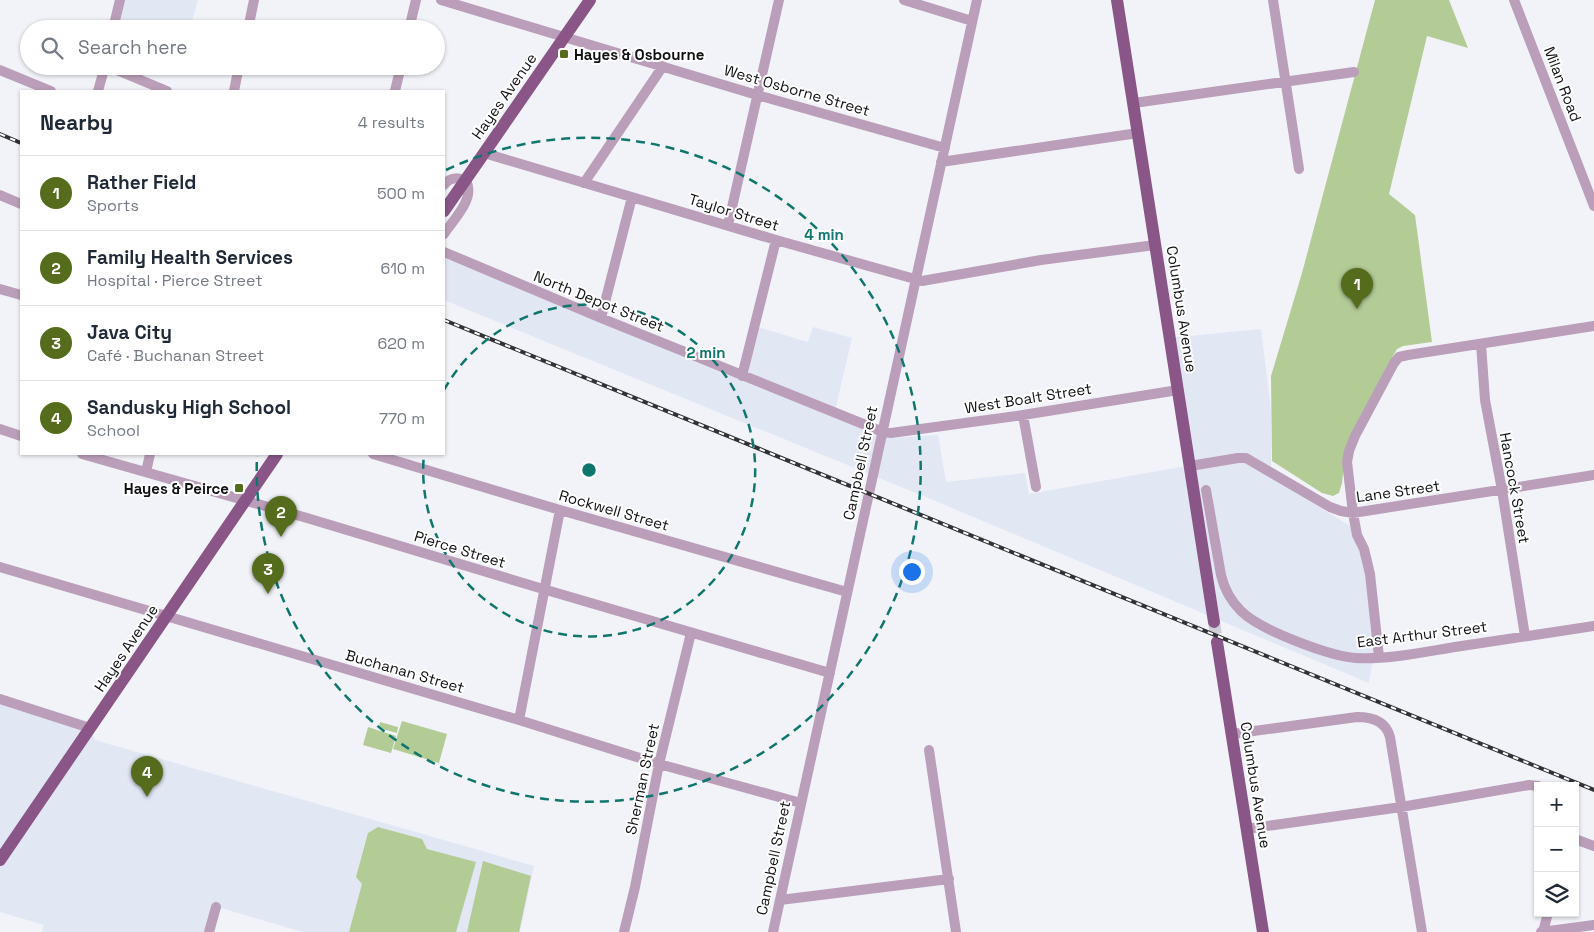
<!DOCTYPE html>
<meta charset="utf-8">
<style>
:root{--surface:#fff;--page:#f2f2f3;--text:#1f2937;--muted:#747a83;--line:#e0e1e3;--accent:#556c1c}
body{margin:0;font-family:"Space Grotesk",sans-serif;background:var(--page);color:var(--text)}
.controls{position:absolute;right:15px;bottom:15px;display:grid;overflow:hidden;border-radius:0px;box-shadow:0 1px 4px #0004}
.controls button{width:45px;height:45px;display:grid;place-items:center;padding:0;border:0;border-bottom:1px solid var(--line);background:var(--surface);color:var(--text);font:25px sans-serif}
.you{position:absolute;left:911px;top:571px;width:18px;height:18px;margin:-12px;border:4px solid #fff;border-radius:50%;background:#1a73e8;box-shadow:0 0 0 8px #1a73e833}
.badge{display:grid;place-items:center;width:32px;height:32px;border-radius:50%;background:var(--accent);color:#fff;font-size:16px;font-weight:700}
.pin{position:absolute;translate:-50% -41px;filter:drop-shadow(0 1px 2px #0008)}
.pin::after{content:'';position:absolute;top:26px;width:18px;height:15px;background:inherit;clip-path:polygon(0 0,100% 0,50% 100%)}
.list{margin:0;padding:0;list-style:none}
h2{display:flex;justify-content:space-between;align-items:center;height:65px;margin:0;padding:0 20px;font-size:21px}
h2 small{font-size:16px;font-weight:400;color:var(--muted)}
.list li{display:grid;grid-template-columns:32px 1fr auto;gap:15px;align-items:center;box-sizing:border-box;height:75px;padding:0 20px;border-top:1px solid var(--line)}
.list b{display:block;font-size:19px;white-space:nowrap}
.list p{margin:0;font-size:16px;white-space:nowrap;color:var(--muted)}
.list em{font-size:16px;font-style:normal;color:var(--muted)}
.icon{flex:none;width:28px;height:28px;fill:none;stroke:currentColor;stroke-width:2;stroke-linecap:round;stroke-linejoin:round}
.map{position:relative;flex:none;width:1594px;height:932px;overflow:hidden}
.search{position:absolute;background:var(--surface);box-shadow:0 1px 4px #0004;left:20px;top:20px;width:425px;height:55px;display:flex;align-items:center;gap:12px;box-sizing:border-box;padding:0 18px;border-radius:28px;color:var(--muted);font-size:19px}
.panel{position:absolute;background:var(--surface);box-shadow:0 1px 4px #0004;left:20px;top:90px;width:425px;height:365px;border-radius:0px}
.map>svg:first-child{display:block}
.built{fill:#e2e7f4}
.green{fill:#b3cc96}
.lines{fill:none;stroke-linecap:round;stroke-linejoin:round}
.major-tunnel{stroke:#cfd1d6;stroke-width:12;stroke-dasharray:12 6;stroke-linecap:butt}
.minor{stroke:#bb9eb9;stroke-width:10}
.major{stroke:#895687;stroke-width:12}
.rail-casing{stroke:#313235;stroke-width:4}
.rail{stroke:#fff;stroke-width:2;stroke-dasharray:5.5;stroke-linecap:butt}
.ring{fill:none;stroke:#0f766e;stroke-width:2.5;stroke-dasharray:9 6}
.poi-dot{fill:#556c1c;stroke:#fff;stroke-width:2}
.labels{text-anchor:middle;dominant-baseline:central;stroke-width:4;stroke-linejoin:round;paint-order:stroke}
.poi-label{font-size:15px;font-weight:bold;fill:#101113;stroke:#fff;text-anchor:start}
.street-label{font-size:15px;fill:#101113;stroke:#fff}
.centre{fill:#0f766e;stroke:#fff;stroke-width:2.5}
.ring-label{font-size:15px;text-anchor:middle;font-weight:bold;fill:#0f766e;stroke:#fff;stroke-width:4;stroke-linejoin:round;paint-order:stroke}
</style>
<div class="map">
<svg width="1594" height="932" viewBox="0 0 1594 932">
<rect width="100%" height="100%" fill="#f1f3f9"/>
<path class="built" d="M125,0h73l-8,29h-51l-19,-6z
M444,255l298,116 12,-45 54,16 5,-15 39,11 -18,77 55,23 49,-3 8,47 79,-9 4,21 157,-28 -17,-128 92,-9 10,80v68l79,49 14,38 11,83 -6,36 -436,-183 -489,-200z
M0,699l90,29 5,12 439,126 -14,66h-217l-86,-25 -8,25h-167l2,-7 -44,-13z"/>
<path class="green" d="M1375,0h74l19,48 -41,-12 -38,158 26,21 17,127 -29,4 -6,3 -4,7 -9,16 -40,91 -2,20 -3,10 -6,3 -11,-3 -50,-32 -1,-85 31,-103z
M402,721l45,13 -8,29 -46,-14z
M380,722l18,5 -1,6 -18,-5z
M368,727l28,9 -5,17 -28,-8z
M378,827l44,12 5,10 49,13 -20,70h-107l13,-48 -6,-7 12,-44z
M483,861l48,15 -12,56h-52z"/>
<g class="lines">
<path class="major-tunnel" d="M1214,622l3,20"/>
<path class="minor" d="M441,0l316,95 188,53
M904,0l68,21
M1273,0l26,169
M1514,0l80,206
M113,29l7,-29
M248,29l6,-29
M409,29l7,-29
M107,66l60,25
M0,70l51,21
M98,91l7,-25
M234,91l5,-25
M395,91l6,-25
M1134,103l220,-31
M484,153l292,87 146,41 119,-21 114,-15
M941,162l197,-29
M584,183l79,-117
M444,185c6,-8 16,-9 23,-2 7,17 -14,37 -23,51
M0,195l21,9
M728,225l51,-225
M444,252l157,66 282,114 8,1 132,-18 155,-25
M0,289l21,6
M601,318l31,-121
M1481,344l4,56 17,90 23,146
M742,376l34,-136
M1023,415l13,72
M0,429l21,7
M82,454l225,64 236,71 287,84
M373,454l187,56 287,82
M1190,466l48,-8h8l84,49 11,4 12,2 241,-38
M146,472l4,-18
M1206,490l15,85c3,13 10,26 20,36 19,19 88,45 115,47 31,2 68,-6 99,-11 46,-7 92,-14 139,-21
M0,567l519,153 140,44 142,39
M1379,657l-9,-83 -6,-25 -7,-14 -4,-22 -6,-51 2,-11 6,-15 39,-73 5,-6 9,-2 186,-29
M0,699l90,29
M519,720l41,-210
M1232,734l125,-17c15,0 29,4 33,20l32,195
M929,750l27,182
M1246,829l155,-22 128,-22 9,1
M1575,839l19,7
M780,900l169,-21
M209,932l7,-25
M624,932l11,-45 24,-123 32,-131
M773,932l204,-932
M1541,932l53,-7
M1543,932l5,-19"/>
<path class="major" d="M1117,0l97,622
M444,211l146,-211
M1217,642l46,290
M0,860l277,-406"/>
<g class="rail-casing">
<path id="rail" d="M0,134l21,9
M444,320l1150,470"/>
</g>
<use href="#rail" class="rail"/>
</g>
<g class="ring">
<path d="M444 390A166 166 0 1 1 424 454"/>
<path d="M446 170A332 332 0 1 1 257 456"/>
</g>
<g class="poi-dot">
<rect x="559" y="49" width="10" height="10" rx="2.5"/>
<rect x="234" y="483" width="10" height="10" rx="2.5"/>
</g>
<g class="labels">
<g class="poi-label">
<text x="574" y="54">Hayes &amp; Osbourne</text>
<text x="229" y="488" text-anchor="end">Hayes &amp; Peirce</text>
</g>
<g class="street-label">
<text transform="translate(1563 84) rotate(69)">Milan Road</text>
<text transform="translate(797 90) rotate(16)">West Osborne Street</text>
<text transform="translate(504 96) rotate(-55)">Hayes Avenue</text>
<text transform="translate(734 212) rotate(17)">Taylor Street</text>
<text transform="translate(599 301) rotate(22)">North Depot Street</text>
<text transform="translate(1182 309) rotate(81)">Columbus Avenue</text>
<text transform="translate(1028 398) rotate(-9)">West Boalt Street</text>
<text transform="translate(860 463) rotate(-78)">Campbell Street</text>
<text transform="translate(1515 488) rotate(80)">Hancock Street</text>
<text transform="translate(1398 491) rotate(-8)">Lane Street</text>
<text transform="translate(614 510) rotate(16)">Rockwell Street</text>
<text transform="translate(460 549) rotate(17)">Pierce Street</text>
<text transform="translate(1422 634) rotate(-7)">East Arthur Street</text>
<text transform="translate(126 648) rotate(-56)">Hayes Avenue</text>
<text transform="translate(405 671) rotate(16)">Buchanan Street</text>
<text transform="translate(642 779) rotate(-78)">Sherman Street</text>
<text transform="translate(1256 785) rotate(81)">Columbus Avenue</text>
<text transform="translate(773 858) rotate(-78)">Campbell Street</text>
</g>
</g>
<circle cx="589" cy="470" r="8" class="centre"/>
<g class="ring-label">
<text x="824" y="240">4 min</text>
<text x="706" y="358">2 min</text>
</g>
</svg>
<div class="controls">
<button>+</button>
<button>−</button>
<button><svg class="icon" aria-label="layers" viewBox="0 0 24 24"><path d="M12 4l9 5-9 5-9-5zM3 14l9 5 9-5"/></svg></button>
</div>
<div class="you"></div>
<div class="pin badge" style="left:1357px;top:309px">1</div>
<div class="pin badge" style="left:281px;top:537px">2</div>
<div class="pin badge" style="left:268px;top:594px">3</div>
<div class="pin badge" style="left:147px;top:797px">4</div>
<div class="search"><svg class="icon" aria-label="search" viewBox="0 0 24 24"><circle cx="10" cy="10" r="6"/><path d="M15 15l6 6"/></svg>Search here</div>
<section class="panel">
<h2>Nearby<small>4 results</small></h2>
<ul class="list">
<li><span class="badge">1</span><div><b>Rather Field</b><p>Sports</p></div><em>500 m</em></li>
<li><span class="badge">2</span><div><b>Family Health Services</b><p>Hospital · Pierce Street</p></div><em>610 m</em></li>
<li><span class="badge">3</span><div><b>Java City</b><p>Café · Buchanan Street</p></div><em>620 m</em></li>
<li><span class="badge">4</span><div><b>Sandusky High School</b><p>School</p></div><em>770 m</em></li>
</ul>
</section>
</div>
